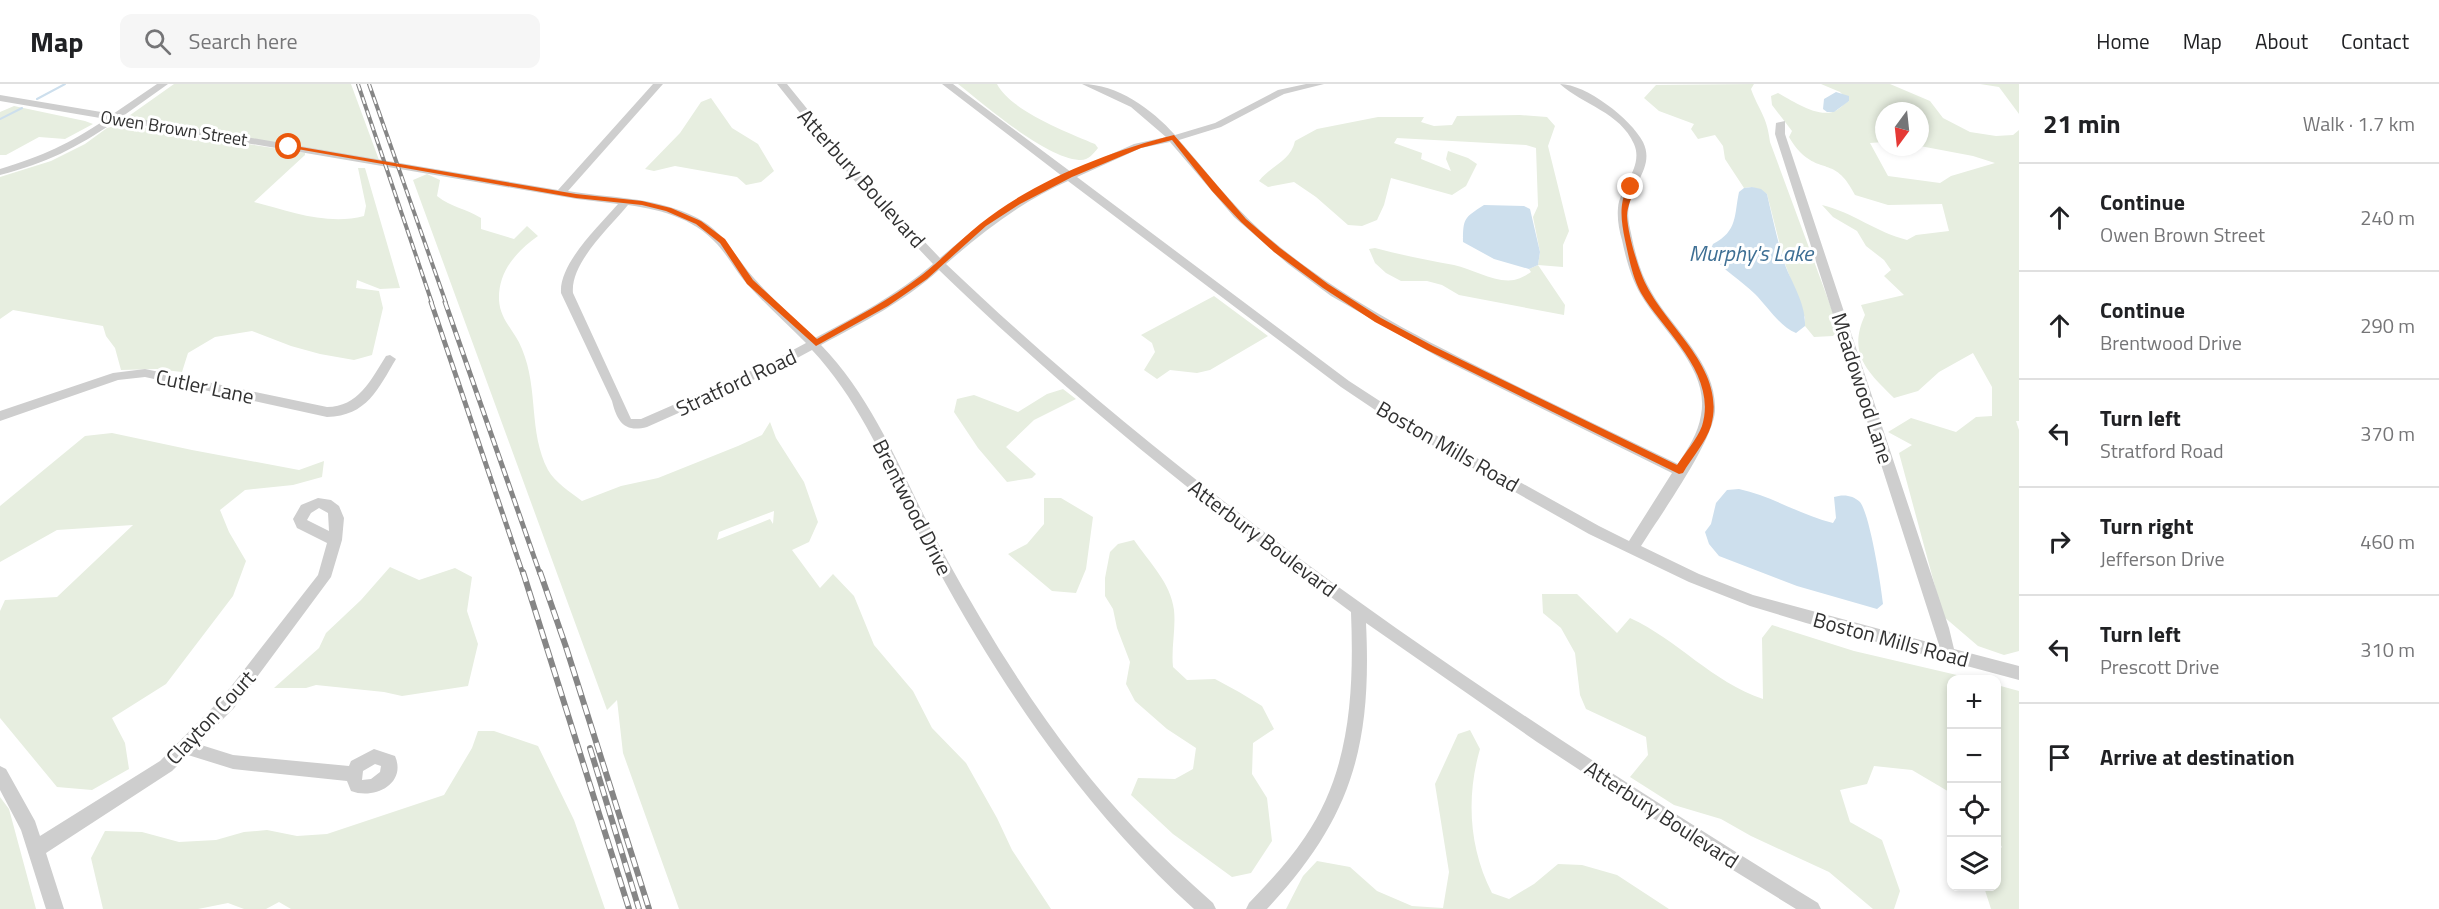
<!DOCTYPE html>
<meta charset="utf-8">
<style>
:root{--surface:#fff;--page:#f6f6f6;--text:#202124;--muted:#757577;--line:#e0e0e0}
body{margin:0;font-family:"Titillium Web",sans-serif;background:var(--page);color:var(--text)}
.controls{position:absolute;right:18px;bottom:18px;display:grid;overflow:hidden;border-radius:12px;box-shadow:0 3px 9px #0003}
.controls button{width:54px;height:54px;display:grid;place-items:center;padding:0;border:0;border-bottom:2px solid var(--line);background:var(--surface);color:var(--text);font:30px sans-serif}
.compass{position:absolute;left:1875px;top:18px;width:54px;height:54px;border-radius:50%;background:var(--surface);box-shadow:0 3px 9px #0003;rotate:195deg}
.stop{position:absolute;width:18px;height:18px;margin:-14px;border:4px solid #ea580c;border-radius:50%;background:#fff}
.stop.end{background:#ea580c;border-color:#fff;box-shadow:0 2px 6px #0008}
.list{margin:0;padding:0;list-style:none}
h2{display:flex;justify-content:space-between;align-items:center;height:78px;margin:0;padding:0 24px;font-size:26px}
h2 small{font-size:20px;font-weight:400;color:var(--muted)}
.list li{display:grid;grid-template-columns:39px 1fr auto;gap:18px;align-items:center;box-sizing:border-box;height:108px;padding:0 24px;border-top:2px solid var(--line)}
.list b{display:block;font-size:22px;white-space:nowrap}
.list p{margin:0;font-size:20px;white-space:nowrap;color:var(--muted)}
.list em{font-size:20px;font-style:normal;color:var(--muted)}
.icon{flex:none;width:33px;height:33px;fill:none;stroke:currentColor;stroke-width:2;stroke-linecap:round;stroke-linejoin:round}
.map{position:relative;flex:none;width:2019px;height:825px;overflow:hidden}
header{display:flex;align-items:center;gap:36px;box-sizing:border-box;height:84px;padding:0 30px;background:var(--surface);border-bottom:2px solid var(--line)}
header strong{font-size:28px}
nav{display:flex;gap:33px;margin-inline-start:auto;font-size:21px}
.search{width:420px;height:54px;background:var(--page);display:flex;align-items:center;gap:15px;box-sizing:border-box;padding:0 21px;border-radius:12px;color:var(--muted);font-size:22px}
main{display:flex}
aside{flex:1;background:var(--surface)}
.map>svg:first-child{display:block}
.green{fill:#e7eee0;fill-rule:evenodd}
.water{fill:#cddfed}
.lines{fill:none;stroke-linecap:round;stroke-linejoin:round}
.stream{stroke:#cddfed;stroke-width:2}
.minor{fill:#cecece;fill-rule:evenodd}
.rail-far2-casing{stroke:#868686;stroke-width:4}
.rail-far1-casing{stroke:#868686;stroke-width:5}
.rail-casing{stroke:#868686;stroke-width:6}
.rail-far2{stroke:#fff;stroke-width:2;stroke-dasharray:7;stroke-linecap:butt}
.rail-far1{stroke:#fff;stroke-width:3;stroke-dasharray:8;stroke-linecap:butt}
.rail{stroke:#fff;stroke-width:4;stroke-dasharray:10;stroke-linecap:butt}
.route{fill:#ea580c}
.labels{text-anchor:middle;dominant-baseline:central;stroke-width:6;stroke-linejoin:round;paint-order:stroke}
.far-street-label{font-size:18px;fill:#313131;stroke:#fff}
.street-label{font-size:21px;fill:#313131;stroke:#fff}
.water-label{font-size:22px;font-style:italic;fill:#3e6f94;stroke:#fff}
</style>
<header>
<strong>Map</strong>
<div class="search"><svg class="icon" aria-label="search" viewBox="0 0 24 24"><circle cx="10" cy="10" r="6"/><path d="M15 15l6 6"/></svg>Search here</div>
<nav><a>Home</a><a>Map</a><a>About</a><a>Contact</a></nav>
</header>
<main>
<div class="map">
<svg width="2019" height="825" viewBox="0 0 2019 825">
<rect width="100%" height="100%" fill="#fff"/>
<path class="green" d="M174,0h177l28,76 -253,-42z
M958,0h39c14,27 70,48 98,60l3,4c-5,6 -10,13 -19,12 -35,-3 -93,-54 -121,-76z
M1754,0l-3,5c8,22 16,27 19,53l69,187 -6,7 -19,1 -9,-11v-8l-21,-57 -17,-67 -15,-7 -8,1 -19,-29 -2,-13 -8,-11 -17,4 -7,-10 3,-5 -35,-13 -15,-13 12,-13z
M1821,0h69l40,17 13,17 27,14 26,4 17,-1 6,-5v291h-3l3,9v221l-15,4 -26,-9 -35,-30 -44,-163 13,-8 -24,-13 23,-14 45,14 20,-15 16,-1v-29l-19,-34 -34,19 -21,19 -24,7c-26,-26 -47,-44 -29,-83l-4,-10 43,-10 -20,-19 7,-6 -7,-10 -18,-14 -9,-15 -24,-14 -11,-12c30,7 54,27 85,35l9,-5 33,-4 -7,-27 -54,1 -33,-10c-19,-38 -33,-21 -55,-43 -4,-4 -8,-10 -11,-15l3,-6 -20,-26 -1,-9 7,-3c15,8 42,27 59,17 4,-2 7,-7 12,-9l-9,-9zM1884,27h36v35l53,10 22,7 -44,13 -11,7 -52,-7 -18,-33 14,-1z
M1980,0h39v30l-20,-27z
M711,14l21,30 26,16 16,27 -13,11 -15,3 -9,-8 -62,-11 -21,5 -9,-2 35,-36 21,-31z
M14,22l71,15 8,3 -28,15 -26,-2 -33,18h-6v-43z
M1520,31l27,2 8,9 -7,20 21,85 -6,14v22l-25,-2 27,40 -1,10 -105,-20 -17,-10 -15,-4h-26l-15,-8 -11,-10 -6,-14 6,-1c26,7 52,12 79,17 19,4 40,18 60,15 5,-1 13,-5 17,-8l-2,-3 9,-4 2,-13 -7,-35 5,-11 -2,-58 -10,-3 -129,-7 -3,5 28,10 -1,6 30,12 -5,-12 2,-8 20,7 9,6 -11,22 -14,9 -61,-17 -7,27 -7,15 -15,6 -14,-1 -32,-28 -22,-15 -26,5 -9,-6c11,-15 32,-20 36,-40l22,-12 61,-12h46l-3,5 13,4 18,-1 5,-9z
M122,40l183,29v2l-51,47c35,9 74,24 110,14l2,-10 -8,-38h7l35,120 -20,1 -23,-9 -1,8 23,3 4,17 -11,47 -18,5 -34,-6 -29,-8 -39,-15 -37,6 -27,16 -6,19 -26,-3 -35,1 -6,-22 -9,-12 -3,-10 -90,-16 -13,9v-142l51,-16 34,-17 22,-16z
M427,90l13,6 -3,16c15,12 28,12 44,22v11l33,10 13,-13 11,10c-21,15 -40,35 -39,64 1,20 16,31 23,49 17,41 6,82 26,121 7,12 22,22 34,31l39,-15 37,-8 80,-32 24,-11 8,-13 6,16 28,44 14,40 -9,20 -17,8 28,38 13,-14 21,22 20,49 39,46 19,37 34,35 31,55 15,32 39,59h-372l-56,-156 -6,-53 -10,10 -194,-530zM774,427l-1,13 -3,-5 -53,21 2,-8z
M1214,212l54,40 -58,34 -13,3 -27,-3 -13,9 -13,-9 11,-18 -3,-9 -11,-8z
M1063,305l13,10 -42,21 -28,27 30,27 -4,4 -25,4 -29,-34 -24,-36 3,-13 17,-4 44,17 29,-18z
M112,349l80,17 107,20 25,-9 -2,16 -29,8 -48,5 -25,20 9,22 17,29 -13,35 -67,88 -54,34 13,25 4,26 -37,21 -35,-3 -57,-69v-107l5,-11 52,-3 76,-72 -76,5 -57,32v-56l85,-70z
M1044,414h17l32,19 -7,52 -10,24 -24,-2 -44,-37 19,-10 17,-20z
M1134,456c15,22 37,43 40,70 2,19 -3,38 -1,57l14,13 28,-1 24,13 23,14 12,23 -21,14 -1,31 15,24 5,43 -21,32 -19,4 -59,-43 -42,-39 7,-17 37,1 18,-10 3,-21 -29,-19 -32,-28 -9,-17 4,-22 -13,-34 -4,-19 -8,-13v-18l5,-26 8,-8z
M390,483l29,13 36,-12 17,9 -5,34 11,33 -10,42 -66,10 -18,-4 -68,-7 -10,3h-32l45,-40 7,-15 35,-33z
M1542,510h35l40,39 13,-15c48,22 82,64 133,81l-1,-61 10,-13 82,26 120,28 -22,1 -1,113 -39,-23 -38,-4 -7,18 -27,6 10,32 32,18 18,51 -6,18h-21l-44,-37 -78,-36 -30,-17 -47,-14 -44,-28 18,-22 -2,-18 -60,-28 -6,-14 -5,-42 -14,-25 -18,-15z
M1997,601l22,6v218h-28l-7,-22 12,-1 1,-34 5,-5 -6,-10z
M1470,646l10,19c-14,48 -11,99 12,144l17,6 25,-15 24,-20 24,1 35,10 52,34h-383l17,-33 14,-15 33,6 27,24 35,15 31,2 6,-36 -14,-88 23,-50z
M478,647h16l44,15 36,74 31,89h-314l-12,-7 -13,7h-22l-16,-6 -30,6h-95l-12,-51 14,-27 37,1 37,10 37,-2 28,-8 23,-2 30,6 30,-2 117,-39 28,-47z
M0,713l9,12 27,100h-36z"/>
<path class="water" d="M1836,8l13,4v5l-15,11h-7l-4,-3 1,-10z
M1752,103l9,2 6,5c5,22 10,44 16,65 7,22 23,43 22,67l-9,7c-16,-6 -29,-27 -41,-39 -15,-15 -34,-24 -45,-43l3,-7c25,-13 21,-29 26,-52l5,-4z
M1484,121l40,1 6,3 10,43 -2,13 -9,4 -35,-10 -31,-17c0,-24 1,-24 21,-37z
M1739,405c33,7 61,26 94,34l3,-5 -2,-21c9,-3 19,-2 26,5 10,13 21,83 23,102l-6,5 -80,-23 -78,-30 -10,-12 -4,-12 6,-8 5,-21 11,-13z"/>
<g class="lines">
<path class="stream" d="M37,15l28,-15
M0,35l22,-11"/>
<path class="minor" d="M157,0h11l-45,32 435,74 95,-106h10l-95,107c41,7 83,6 121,23 34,14 42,38 64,63 19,22 41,41 62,61 40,-21 83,-44 118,-74l-81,-86 -75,-94h10l73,90 80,84c38,-33 75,-61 122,-82l-120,-92h11l118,88 63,-28 32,-7 -35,-30 -49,-23c35,0 70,25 93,51l40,-12 63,-33 28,-6h18l-40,10 -63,33 -42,13c27,31 51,63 82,91 71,62 153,104 236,145 60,30 121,59 181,88 10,-16 20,-30 23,-49 9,-46 -39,-84 -60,-120 -10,-17 -15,-36 -19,-55 -3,-10 -5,-22 -4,-32 2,-22 26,-41 16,-64 -14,-32 -51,-39 -74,-60 26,0 71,35 83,58 12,24 -11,42 -14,64 -2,9 0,19 2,27 4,21 10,42 21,60 22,38 65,70 63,118 -2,31 -56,106 -74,135l58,28 54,21 186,50 -164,-511 1,-11 9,-2v13l164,494 5,21 65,17v14l-213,-57 -56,-17 -61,-24 -100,-48 -187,-106 -61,-41 -273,-206c-47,21 -83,49 -122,83 262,250 565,449 872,639l3,6h-25l-81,-50 -178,-117 -171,-119c6,123 -14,195 -99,286h-21l3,-6c20,-21 40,-42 56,-66 46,-67 49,-147 46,-225 -144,-106 -283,-217 -412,-342 -34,31 -77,53 -118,75 58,60 84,139 124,211 53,96 113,192 189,272 25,26 52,51 79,75l3,6h-22c-108,-98 -189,-216 -258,-343 -40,-73 -66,-154 -124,-216l-37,20 -128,57c-23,6 -30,-6 -35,-26l-51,-108c-2,-30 38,-67 57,-89l-41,-5 -461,-78c-40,27 -69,42 -116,54v-6c44,-14 68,-24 106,-50l-106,-18v-6l113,19zM1170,58l64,75 54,47 43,32 111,63 230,114 -43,68 -30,-15 -187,-104 -63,-41 -272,-204 64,-29zM628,121c36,5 71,15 94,45 9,11 15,23 25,34 18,20 39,39 59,59l-39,21 -126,55h-10l-58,-126c-3,-30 37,-66 55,-88z
M390,271l6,4c-18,30 -29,57 -69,58l-182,-40 -27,3 -118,41v-10l113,-38 32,-4 182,38c31,0 44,-27 59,-51z
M318,414l13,2 8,6 5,12 -2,22 -11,37 -97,131 -36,36 35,11 116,11 2,-5 23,-12 21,7c12,28 -21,44 -44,35l-4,-10 -114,-12 -45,-14 -16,16 -126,82 18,56h-18l-25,-79 -21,-40v-24l6,3 29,52 5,15 120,-75 62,-63 96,-123 9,-32 -30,-15 -4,-9 8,-14zM319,424l9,5 1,18 -22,-11 4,-7zM375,680l6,2 -1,6 -9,7 -9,1 1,-9z"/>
<g class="rail-far2-casing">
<path id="rail-far2" d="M358,0l74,219
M369,0l77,219"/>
</g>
<g class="rail-far1-casing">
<path id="rail-far1" d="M431,218l92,272
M445,218l95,272"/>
</g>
<g class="rail-casing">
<path id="rail" d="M523,488l106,337
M540,488l26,75 83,262
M590,664l49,161"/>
</g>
<use href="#rail-far2" class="rail-far2"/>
<use href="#rail-far1" class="rail-far1"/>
<use href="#rail" class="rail"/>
</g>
<path class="route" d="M1174,51l72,84 34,29 48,36 53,34 52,28 244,119c8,-12 20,-26 25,-39 16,-52 -38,-94 -61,-133 -9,-17 -12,-35 -16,-53 -4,-20 -6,-34 2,-53l7,-2c0,10 -7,20 -7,31 1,17 8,41 14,57 18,51 87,92 70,153 -5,16 -20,33 -28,47l-4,1 -252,-124 -52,-28 -52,-34 -49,-36 -33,-30 -29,-31 -40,-51 -31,8 -69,29 -52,27 -34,22 -59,53 -39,27 -72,40 -69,-62 -27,-41 -24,-19 -30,-13 -24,-6 -66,-7 -290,-51 3,-2 287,49 66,7 29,7 30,13 24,18 28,41 64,59c35,-20 73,-39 105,-64 20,-16 38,-35 58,-51 52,-42 129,-73 194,-89z"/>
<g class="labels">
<g class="far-street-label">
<text transform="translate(174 44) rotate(9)">Owen Brown Street</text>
</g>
<g class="street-label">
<text transform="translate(862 94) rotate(48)">Atterbury Boulevard</text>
<text transform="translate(736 298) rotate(-25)">Stratford Road</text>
<text transform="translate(205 302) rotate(12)">Cutler Lane</text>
<text transform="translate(1863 304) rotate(72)">Meadowood Lane</text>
<text transform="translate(1448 362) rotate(30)">Boston Mills Road</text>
<text transform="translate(913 423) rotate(63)">Brentwood Drive</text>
<text transform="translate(1263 454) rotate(37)">Atterbury Boulevard</text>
<text transform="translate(1891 555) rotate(15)">Boston Mills Road</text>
<text transform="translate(210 633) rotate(-47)">Clayton Court</text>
<text transform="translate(1662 730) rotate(33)">Atterbury Boulevard</text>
</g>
<g class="water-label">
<text x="1751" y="169">Murphy's Lake</text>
</g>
</g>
</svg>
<div class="controls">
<button>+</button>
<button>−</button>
<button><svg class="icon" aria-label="locate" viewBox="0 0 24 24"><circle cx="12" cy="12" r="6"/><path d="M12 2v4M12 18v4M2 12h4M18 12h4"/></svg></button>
<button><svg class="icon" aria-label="layers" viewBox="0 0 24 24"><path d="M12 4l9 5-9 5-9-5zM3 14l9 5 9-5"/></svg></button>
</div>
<svg class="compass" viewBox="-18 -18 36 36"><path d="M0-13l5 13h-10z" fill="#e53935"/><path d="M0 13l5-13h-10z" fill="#757577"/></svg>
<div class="stop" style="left:289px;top:63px"></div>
<div class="stop end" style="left:1631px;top:103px"></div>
</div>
<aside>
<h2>21 min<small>Walk · 1.7 km</small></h2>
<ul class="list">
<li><svg class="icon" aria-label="ahead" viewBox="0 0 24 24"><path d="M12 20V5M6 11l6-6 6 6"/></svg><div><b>Continue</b><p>Owen Brown Street</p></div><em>240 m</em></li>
<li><svg class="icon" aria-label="ahead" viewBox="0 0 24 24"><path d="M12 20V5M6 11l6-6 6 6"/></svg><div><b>Continue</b><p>Brentwood Drive</p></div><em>290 m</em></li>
<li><svg class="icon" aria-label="left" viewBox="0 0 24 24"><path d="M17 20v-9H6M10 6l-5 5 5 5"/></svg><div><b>Turn left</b><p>Stratford Road</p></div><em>370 m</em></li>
<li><svg class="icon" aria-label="right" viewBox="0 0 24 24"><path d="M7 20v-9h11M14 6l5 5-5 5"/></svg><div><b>Turn right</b><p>Jefferson Drive</p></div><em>460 m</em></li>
<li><svg class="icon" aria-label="left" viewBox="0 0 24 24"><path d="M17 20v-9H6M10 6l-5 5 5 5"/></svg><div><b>Turn left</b><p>Prescott Drive</p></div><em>310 m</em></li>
<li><svg class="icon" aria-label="arrive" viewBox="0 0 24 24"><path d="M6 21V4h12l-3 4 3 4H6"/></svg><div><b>Arrive at destination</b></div></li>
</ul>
</aside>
</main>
